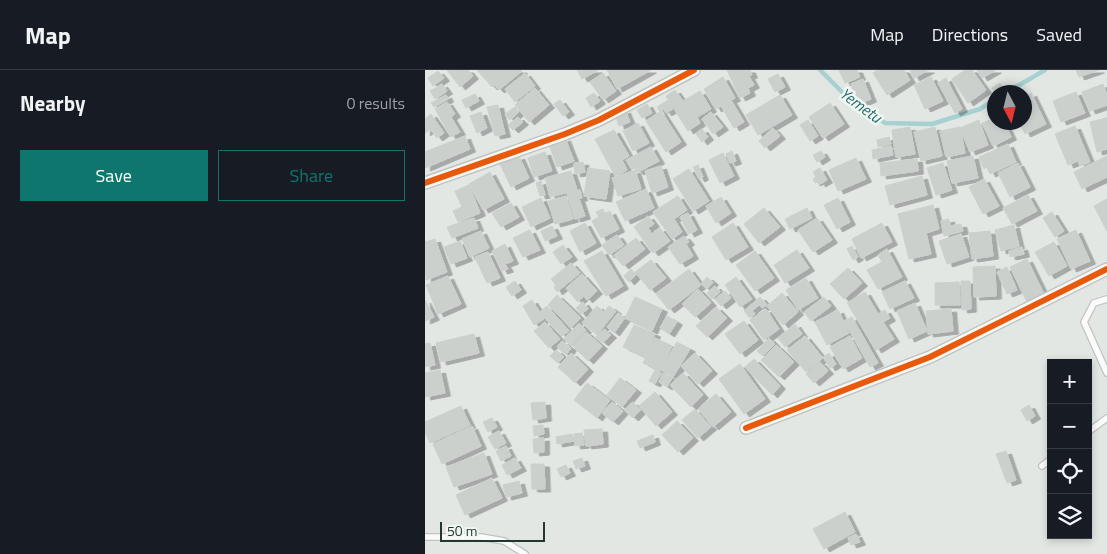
<!DOCTYPE html>
<meta charset="utf-8">
<style>
:root{--surface:#171b24;--page:#242831;--text:#f1f3f6;--muted:#9ea1a6;--line:#363941;--accent:#0f766e}
body{margin:0;font-family:"Titillium Web",sans-serif;background:var(--page);color:var(--text)}
.controls{position:absolute;right:15px;bottom:15px;display:grid;overflow:hidden;border-radius:0px;box-shadow:0 2px 8px #0003}
.controls button{width:45px;height:45px;display:grid;place-items:center;padding:0;border:0;border-bottom:1px solid var(--line);background:var(--surface);color:var(--text);font:25px sans-serif}
.compass{position:absolute;left:562px;top:15px;width:45px;height:45px;border-radius:50%;background:var(--surface);box-shadow:0 2px 8px #0003;rotate:173deg}
.scale{position:absolute;left:15px;bottom:12px;width:105px;box-sizing:border-box;padding-left:5px;border:2px solid #23372f;border-top:0;font-size:14px;line-height:18px;white-space:nowrap;color:#23372f;-webkit-text-stroke:4px #f0f6f2;paint-order:stroke}
.list{margin:0;padding:0;list-style:none}
h2{display:flex;justify-content:space-between;align-items:center;height:65px;margin:0;padding:0 20px;font-size:21px}
h2 small{font-size:16px;font-weight:400;color:var(--muted)}
.actions{display:flex;gap:10px;padding:15px 20px}
.actions a{flex:1;padding:11px 0;border:1px solid var(--accent);border-radius:0px;text-align:center;font-size:18px;color:var(--accent)}
.actions .main{background:var(--accent);color:#fff}
.icon{flex:none;width:28px;height:28px;fill:none;stroke:currentColor;stroke-width:2;stroke-linecap:round;stroke-linejoin:round}
.map{position:relative;flex:none;width:682px;height:484px;overflow:hidden}
header{display:flex;align-items:center;gap:30px;box-sizing:border-box;height:70px;padding:0 25px;background:var(--surface);border-bottom:1px solid var(--line)}
header strong{font-size:24px}
nav{display:flex;gap:28px;margin-inline-start:auto;font-size:18px}
main{display:flex}
aside{flex:1;background:var(--surface)}
.map>svg:first-child{display:block}
.lines{fill:none;stroke-linecap:round;stroke-linejoin:round}
.stream{stroke:#a7d1d1;stroke-width:4.5}
.building{fill:#cbd0cd;stroke:#cbd0cd;filter:url(#shadow)}
.lane-casing{stroke:#bfc4c1;stroke-width:8}
.street-casing{stroke:#bfc4c1;stroke-width:14}
.lane{stroke:#fbfbfb;stroke-width:5.5}
.street{stroke:#fbfbfb;stroke-width:11}
.cycleway-casing{stroke:#f0f6f2;stroke-width:9}
.cycleway{stroke:#e8590c;stroke-width:6}
.labels{text-anchor:middle;dominant-baseline:central;stroke-width:5;stroke-linejoin:round;paint-order:stroke}
.water-label{font-size:16px;font-style:italic;fill:#246b6c;stroke:#f0f6f2}
</style>
<header>
<strong>Map</strong>
<nav><a>Map</a><a>Directions</a><a>Saved</a></nav>
</header>
<main>
<aside>
<h2>Nearby<small>0 results</small></h2>
<ul class="list">
</ul>
<div class="actions"><a class="main">Save</a><a>Share</a></div>
</aside>
<div class="map">
<svg width="682" height="484" viewBox="0 0 682 484">
<defs>
<filter id="shadow"><feDropShadow dx="5.5" dy="3" stdDeviation="0" flood-color="#0004"/></filter>
</defs>
<rect width="100%" height="100%" fill="#e2e7e4"/>
<g class="lines">
<path class="stream" d="M395,0l24,24 41,29 47,1 48,-15 15,-9
M582,22l38,-22"/>
</g>
<path class="building" d="M22,0h21l5,6 -13,11z
M52,0h44l1,1 -23,19 -5,-5 -2,2z
M152,0h20v1l-15,8z
M182,0h44l-34,19z
M302,0h23l2,5 -3,1 5,9 -6,3 2,5 -10,5z
M414,0h18l3,7 -15,6z
M453,0h26l6,10 -23,15 -14,-22z
M485,0h19l-15,8z
M540,0h7l14,20 -18,13 -16,-24z
M552,0h19l-14,8z
M651,0h23l-20,7z
M13,1l6,7 -11,8 -5,-8z
M100,3l10,13 -20,16 -10,-13z
M178,3l13,18 -13,9 -13,-18z
M353,4l7,13 -10,5 -7,-13z
M298,7l12,21 -4,2 13,22 -10,6 -13,-22 -5,3 -12,-20z
M506,7l12,24 -18,8 -11,-24z
M521,8l16,31 -7,4 -17,-30z
M438,9l8,20 -12,5 -8,-20z
M575,13l5,8 -10,1 -3,-4z
M17,14l5,7 -12,8 -5,-8z
M678,14l4,11v10l-17,6 -8,-19z
M110,18l14,17 -20,17 -14,-17z
M250,20l8,11 17,-10 11,18 -14,8 3,6 -12,8 -22,-35z
M651,22l9,21 -24,9 -8,-21z
M169,23l6,8 -9,6 -5,-9z
M606,23l15,31 -21,10 -6,-12h6v-25z
M50,24l4,7 -13,7 -4,-8z
M21,25l2,4 -14,8 -3,-4z
M355,25l12,20 -34,20 -12,-20z
M135,30l9,12 -6,4 -9,-12z
M243,30l5,9 -7,4 -2,-4 -4,3 -3,-5z
M22,32l8,12 -4,3 9,15 -9,5 -16,-28z
M405,33l14,21 -21,14 -14,-21z
M222,34l5,9 -10,5 -5,-8z
M73,35l7,29 -10,2 -8,-29z
M90,37l4,5 -9,8 -5,-6z
M200,40l5,12 -11,4 -4,-12z
M236,41l20,31 -15,10 -20,-31z
M56,42l6,16 -10,5 -7,-17z
M286,42l12,15 -10,7 -11,-15z
M6,44l13,19 -7,5 -7,-9 -5,4v-14z
M93,47l5,5 -10,8 -5,-5z
M570,48v4h9l7,15 -18,9 -11,-23z
M682,48v31l-10,3 -7,-30z
M383,50l10,16 -8,5 -10,-16z
M554,50l9,25 -18,7 -10,-24z
M213,53l11,20 -16,8 -10,-20z
M650,56l15,36 -10,4 -2,-5 -10,4 -13,-31z
M485,57l5,27 -19,3 -4,-27z
M510,57l7,29 -21,5 -7,-29z
M535,57l5,26 -19,4 -6,-26z
M348,58l7,8 -15,12 -6,-7z
M277,59l6,8 -6,5 -6,-8z
M189,60l15,26 -7,4 5,10 -12,6 -20,-37z
M40,66l5,13 -45,19v-16z
M464,67l2,7 -13,3 -1,-7z
M140,68l9,23 -17,6 -8,-23z
M583,74l8,18 -26,12 -3,-7 -3,2 -5,-12z
M466,76l2,9 -20,4 -1,-9z
M226,77l8,14 -21,11 -3,-4 -3,1 -6,-9z
M307,81l4,10 -6,2 -4,-9z
M396,81l4,6 -8,5 -4,-7z
M120,82l7,19 -18,6 -6,-19z
M298,83l11,23 -14,7 -11,-23z
M94,86l10,22 -18,9 -11,-23z
M548,86l5,22 -26,5 -5,-22z
M682,86v21l-25,12 -8,-17z
M431,88l10,21 -28,12 -9,-21z
M492,89l1,12 -37,5 -1,-13z
M158,92l2,10 -10,2 -1,-11z
M518,93l9,27 -16,5 -9,-27z
M593,93l12,24 -20,10 -12,-24z
M273,95l5,12 -4,2 -6,-12z
M236,96l7,21 -16,6 -7,-22z
M163,98l22,3 -4,28 -22,-3z
M395,98l7,12 -7,4 -1,-3 -4,2 -2,-4 3,-2 -3,-5z
M264,99l20,32 -16,10 -20,-32z
M210,100l6,19 -23,7 -6,-18z
M146,101l6,19 -27,7 -5,-19z
M65,102l14,27 -21,11 -14,-26z
M497,106l5,19 -37,10 -5,-19z
M559,109l15,27 -16,8 -14,-27z
M116,111l4,14 -5,1 -4,-13z
M44,115l11,28 -22,9 -5,-11 9,-4 -7,-16z
M221,119l8,19 -29,13 -9,-19z
M155,120l2,8h-3l6,18 -10,3 -8,-26z
M603,125l9,16 -25,13 -9,-16z
M141,126l7,23 -18,5 -7,-23z
M253,126l9,14 -13,9 8,13 -10,7 -19,-27z
M296,127l10,16 -15,10 -10,-17z
M116,128l9,20 -19,9 -9,-20z
M413,128l12,24 -13,7 -13,-24z
M682,129v32l-13,-25z
M86,133l8,14 -18,10 -9,-14z
M508,135l6,24 -13,4 5,21 -22,5 -11,-45z
M339,138l16,19 -21,16 -15,-19z
M382,138l5,10 -22,11 -5,-10z
M178,139l2,5 5,-3 9,18 -18,9 -9,-17 7,-4 -3,-5z
M627,142l12,19 -9,6 -12,-19z
M263,143l9,17 -8,4 -9,-17z
M223,146l6,8 -6,4 4,6 8,-6 10,13 -17,12 -19,-26z
M49,148l4,10 -26,10 -5,-11z
M392,148l15,22 -19,12 -15,-22z
M524,149l1,7 11,-2 2,7 -19,5 -3,-15z
M160,153l11,20 -16,9 -10,-21z
M308,153l15,24 -22,13 -14,-23z
M457,153l10,19 -31,16 -9,-19z
M589,155l5,21 -18,5 -6,-21z
M127,156l5,10 -12,5 -4,-10z
M105,160l10,20 -17,7 -10,-19z
M651,160l14,31 -19,8 -14,-30z
M56,161l8,17 -19,9 -8,-18z
M565,161l3,25 -21,3 -3,-26z
M536,164l8,23 -22,7 -8,-23z
M192,165l7,10 -15,10 -7,-10z
M259,166l5,6 -3,2 7,12 -13,8 -12,-17z
M211,168l9,11 -22,17 -9,-11z
M10,169l12,33 -21,8 -1,-38z
M35,171l7,17 -16,6 -7,-17z
M629,172l13,24 -18,10 -14,-24z
M80,174l8,17 -8,3 3,5 -6,2 -10,-20z
M138,175l9,12 -11,7 -8,-12z
M427,176l6,11 -5,3 -6,-11z
M597,177l2,7 -14,3 -1,-6z
M462,179l15,28 -24,12 -11,-19 15,-8 -4,-7z
M372,180l12,18 -24,15 -11,-18z
M177,181l21,35 -17,10 -22,-35z
M330,181l19,27 -19,13 -19,-26z
M63,182l12,26 -13,5 -12,-26z
M602,189l17,35 -17,8 -17,-35z
M226,190l15,18 -16,12 -15,-18z
M146,193l9,10 -23,19 -3,-5 2,-2 -5,-6z
M570,196l1,30 -22,1 -1,-30z
M582,197l10,23 -10,4 -10,-22z
M423,198l14,15 -18,16 -14,-15z
M206,199l5,6 -7,7 -5,-6z
M264,199l12,16 -32,25 -13,-16z
M157,204l15,17 -10,9 -3,-4 -6,6 -12,-14z
M23,206l13,28 -23,10 -12,-29z
M282,207l6,5 -6,7 -6,-5z
M311,207l16,22 -12,8 -15,-22z
M381,208l12,20 -20,12 -12,-20z
M90,211l6,9 -9,6 -6,-9z
M480,211l9,17 -24,11 -8,-17z
M536,211h9l1,28 -9,1z
M534,212l1,23h-25v-22z
M290,216l5,6 -8,7 -5,-6z
M273,219l13,14 -16,14 -13,-13z
M300,221l6,7 -10,8 -6,-7z
M440,222l13,22 7,-4 5,8 -7,4 11,17 -18,11 -29,-47z
M357,223l16,19 -15,13 -16,-19z
M132,225l24,23 -10,10 -23,-23z
M210,227l27,12 -10,22 -27,-13z
M335,227l7,8 -5,3 -3,-3 -7,5 3,4 -5,4 -6,-7z
M399,227l7,9 -20,15 -7,-9z
M0,230l9,17 -9,4z
M107,230l12,19 -10,6 -11,-19z
M158,232l5,7 -7,5 -5,-6z
M490,233l12,28 -18,8 -12,-28z
M122,236l16,18 -8,6 -15,-18z
M172,236l7,6 5,-6 7,5 -19,24 -15,-12z
M291,237l11,11 -20,19 -11,-11z
M341,239l13,20 -15,11 -14,-20z
M526,239l2,22 -25,3 -2,-23z
M413,240l11,23 -22,12 -12,-23z
M193,243l7,5 -11,15 -7,-6z
M242,246l10,6 -8,12 -9,-6z
M427,247l26,46 -8,4 -26,-46z
M319,251l14,19 -18,14 -15,-20z
M120,252l15,17 -11,9 -15,-17z
M154,253l7,7 -15,16 -7,-7z
M138,254l6,7 -7,5 -5,-6z
M370,254l7,10 -17,13 -7,-9z
M209,255l21,9 -10,23 -22,-10z
M179,259l7,6 -8,8 -7,-6z
M161,262l16,14 -14,15 -15,-15z
M49,264l5,19 -38,9 -5,-19z
M380,266l18,22 -17,14 -19,-22z
M425,266l12,22 -19,11 -13,-22z
M230,268l17,8 -12,25 -17,-8z
M344,268l6,6 -12,12 -6,-5z
M137,271l9,7 -5,7 -9,-8z
M252,272l13,7 -17,28 -12,-7z
M5,273l5,22 -10,2v-23z
M351,275l18,17 -15,15 -18,-17z
M131,280l8,7 -6,6 -8,-7z
M146,283l17,16 -13,14 -17,-16z
M270,283l17,18 -14,13 -17,-18z
M404,283l7,11 -6,4 -7,-11z
M329,289l26,27 -8,9 -27,-28z
M395,292l8,9 -14,12 -8,-9z
M315,294l25,35 -21,15 -25,-35z
M15,300l5,23 -20,4v-24z
M230,300l6,3 -6,11 -6,-3z
M238,303l9,5 -5,9 -8,-5z
M258,303l20,22 -12,12 -21,-22z
M195,308l16,12 -14,17 -15,-12z
M162,313l23,17 -13,18 -23,-18z
M230,322l17,20 -16,14 -17,-20z
M291,324l15,18 -18,15 -15,-18z
M120,332l1,16 -13,2 -2,-17z
M187,332l11,9 -10,11 -11,-9z
M207,332l9,8 -8,8 -9,-8z
M604,335l6,11 -8,5 -6,-11z
M36,336l9,19 -40,18 -5,-11v-10z
M270,339l16,18 -13,11 -16,-18z
M67,348l5,9 -9,5 -5,-10z
M252,351l16,17 -15,14 -16,-17z
M118,355l1,9 -10,2 -1,-10z
M47,356l9,20 -39,18 -9,-20z
M177,359l1,15 -17,2 -2,-16z
M74,361l7,12 -11,6 -7,-12z
M157,363l2,12 -9,1 -1,-12z
M147,364l2,7 -17,3 -1,-7z
M228,365l2,7 -15,6 -3,-7z
M119,368v14l-10,1 -1,-14z
M81,376l5,10 -10,5 -5,-10z
M581,381l10,29 -9,3 -11,-29z
M59,383l8,21 -38,13 -8,-20z
M90,388l6,10 -14,7 -5,-10z
M157,388l3,8 -9,3 -3,-8z
M106,394h13l1,25h-13z
M141,395l4,8 -9,4 -4,-8z
M67,408l10,20 -37,17 -9,-20z
M94,411l3,12 -16,4 -3,-12z
M420,442l10,20 -31,17 -11,-20z
M431,464l4,8 -9,3 -3,-7z"/>
<g class="lines">
<g class="lane-casing">
<path id="lane" d="M682,229l-13,4 -10,19 23,51
M663,362l19,-14
M617,396l9,-7
M0,467h56l23,4 21,13"/>
</g>
<g class="street-casing">
<path id="street" d="M0,113l140,-49 34,-14 95,-50
M321,358l184,-71 177,-88"/>
</g>
<use href="#lane" class="lane"/>
<use href="#street" class="street"/>
<g class="cycleway-casing">
<path id="cycleway" d="M0,113l140,-49 34,-14 95,-50
M321,358l184,-71 177,-88"/>
</g>
<use href="#cycleway" class="cycleway"/>
</g>
<g class="labels">
<g class="water-label">
<text transform="translate(436 35) rotate(36)">Yemetu</text>
</g>
</g>
</svg>
<div class="controls">
<button>+</button>
<button>−</button>
<button><svg class="icon" aria-label="locate" viewBox="0 0 24 24"><circle cx="12" cy="12" r="6"/><path d="M12 2v4M12 18v4M2 12h4M18 12h4"/></svg></button>
<button><svg class="icon" aria-label="layers" viewBox="0 0 24 24"><path d="M12 4l9 5-9 5-9-5zM3 14l9 5 9-5"/></svg></button>
</div>
<svg class="compass" viewBox="-18 -18 36 36"><path d="M0-13l5 13h-10z" fill="#e53935"/><path d="M0 13l5-13h-10z" fill="#9ea1a6"/></svg>
<div class="scale">50 m</div>
</div>
</main>
